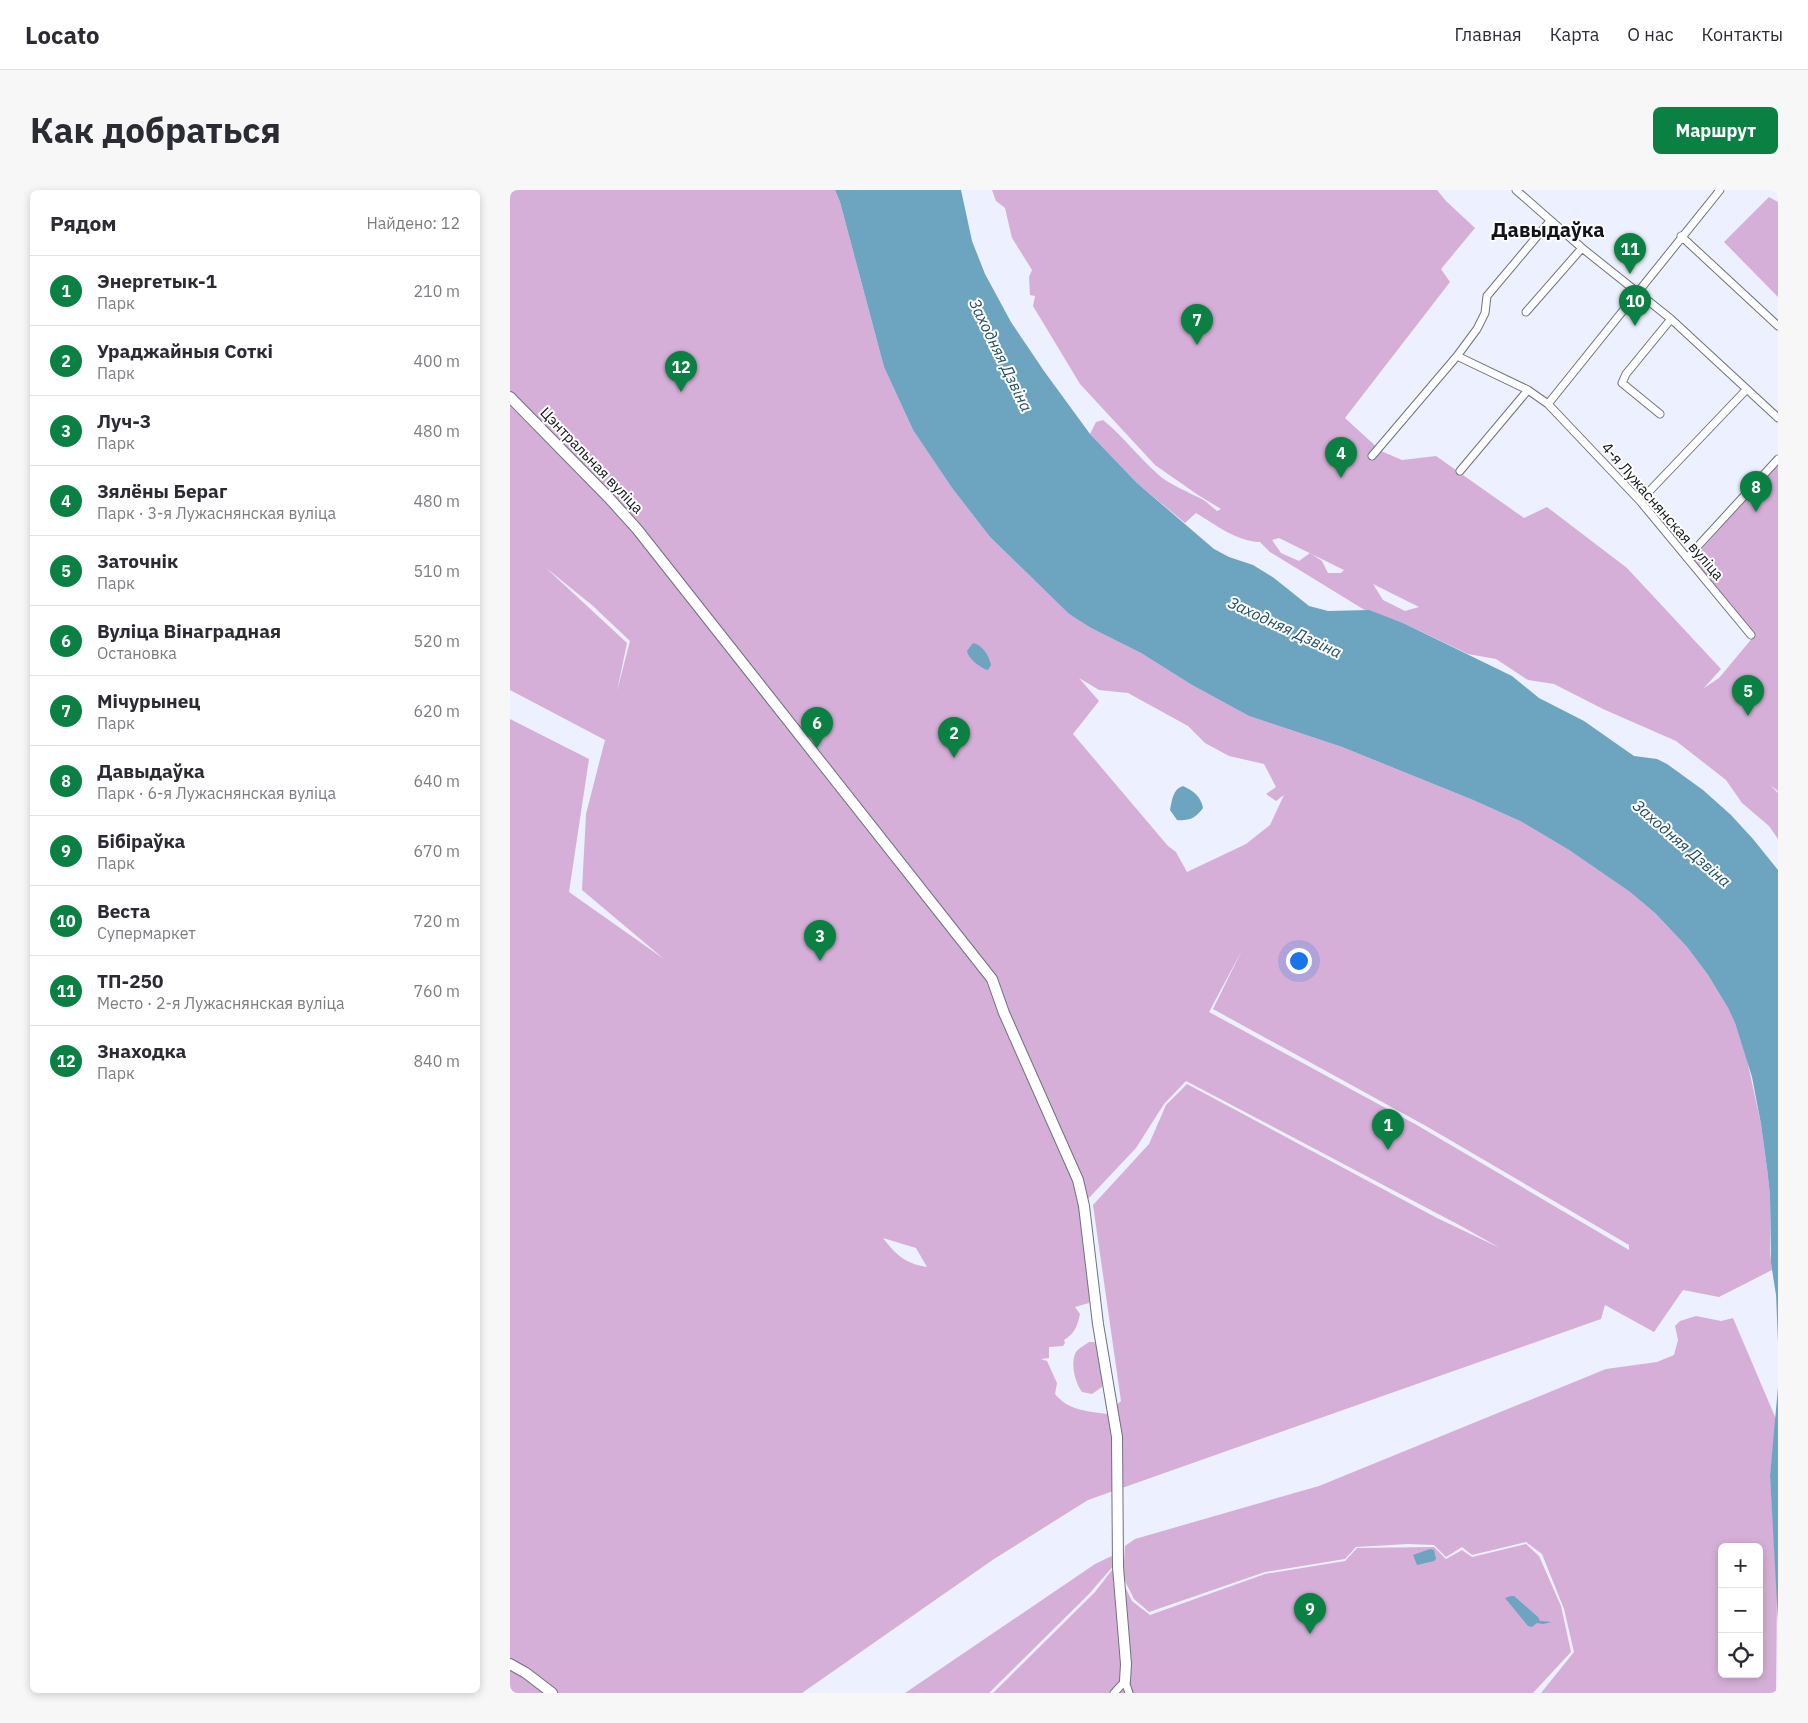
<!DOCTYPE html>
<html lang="ru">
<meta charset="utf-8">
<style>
:root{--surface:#fff;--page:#f7f7f7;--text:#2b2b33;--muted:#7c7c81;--line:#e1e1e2;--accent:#0b8043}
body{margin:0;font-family:"IBM Plex Sans",sans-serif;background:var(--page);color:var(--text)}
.controls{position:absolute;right:15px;bottom:15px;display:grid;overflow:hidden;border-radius:8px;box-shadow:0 2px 8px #0003}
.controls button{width:45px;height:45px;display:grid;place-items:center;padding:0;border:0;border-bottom:1px solid var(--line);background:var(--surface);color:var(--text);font:25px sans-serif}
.you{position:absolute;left:788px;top:770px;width:18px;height:18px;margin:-12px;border:4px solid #fff;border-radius:50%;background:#1a73e8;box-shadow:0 0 0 8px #1a73e833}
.badge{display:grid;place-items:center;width:32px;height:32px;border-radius:50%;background:var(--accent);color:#fff;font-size:16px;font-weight:700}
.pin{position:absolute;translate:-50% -41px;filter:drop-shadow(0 1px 2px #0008)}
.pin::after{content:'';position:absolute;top:26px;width:18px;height:15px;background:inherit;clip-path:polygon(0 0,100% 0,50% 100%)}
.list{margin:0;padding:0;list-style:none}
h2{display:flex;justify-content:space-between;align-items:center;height:65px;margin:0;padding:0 20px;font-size:21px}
h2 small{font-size:16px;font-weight:400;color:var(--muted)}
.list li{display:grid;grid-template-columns:32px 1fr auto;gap:15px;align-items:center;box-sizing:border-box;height:70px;padding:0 20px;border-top:1px solid var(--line)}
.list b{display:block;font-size:19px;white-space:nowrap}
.list p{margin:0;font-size:16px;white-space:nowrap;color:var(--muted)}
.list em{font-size:16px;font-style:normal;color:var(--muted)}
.icon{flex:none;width:28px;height:28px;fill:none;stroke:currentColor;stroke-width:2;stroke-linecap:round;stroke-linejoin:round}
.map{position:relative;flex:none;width:1268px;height:1503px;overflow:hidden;border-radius:8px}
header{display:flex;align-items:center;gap:30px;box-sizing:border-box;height:70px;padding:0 25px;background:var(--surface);border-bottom:1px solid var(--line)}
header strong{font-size:24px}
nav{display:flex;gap:28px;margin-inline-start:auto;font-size:18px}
.intro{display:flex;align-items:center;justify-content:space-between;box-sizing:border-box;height:120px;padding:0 30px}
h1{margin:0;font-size:35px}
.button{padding:12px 22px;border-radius:8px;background:var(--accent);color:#fff;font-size:18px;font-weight:700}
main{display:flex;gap:30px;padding:0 30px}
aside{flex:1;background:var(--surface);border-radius:8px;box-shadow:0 2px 8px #0003}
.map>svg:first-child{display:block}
.green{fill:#d5afd7;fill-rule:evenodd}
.water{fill:#6da4bf}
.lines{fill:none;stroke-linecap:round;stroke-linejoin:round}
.street-casing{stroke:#6e7180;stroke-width:9}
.secondary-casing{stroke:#6e7180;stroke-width:12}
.street{stroke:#fff;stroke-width:7}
.secondary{stroke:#fff;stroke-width:10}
.labels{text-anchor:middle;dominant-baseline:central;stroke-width:4;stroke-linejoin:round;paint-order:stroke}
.street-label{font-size:15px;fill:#131419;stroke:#fefefe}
.water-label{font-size:16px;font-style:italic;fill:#1e4c60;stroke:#fefefe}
.district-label{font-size:20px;font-weight:bold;fill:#131419;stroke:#fefefe}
</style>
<header>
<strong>Locato</strong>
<nav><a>Главная</a><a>Карта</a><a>О нас</a><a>Контакты</a></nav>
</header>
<div class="intro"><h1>Как добраться</h1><a class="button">Маршрут</a></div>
<main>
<aside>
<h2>Рядом<small>Найдено: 12</small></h2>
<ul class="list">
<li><span class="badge">1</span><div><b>Энергетык-1</b><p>Парк</p></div><em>210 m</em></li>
<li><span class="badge">2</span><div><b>Ураджайныя Соткі</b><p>Парк</p></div><em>400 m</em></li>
<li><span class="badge">3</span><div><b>Луч-3</b><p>Парк</p></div><em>480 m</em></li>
<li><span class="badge">4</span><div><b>Зялёны Бераг</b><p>Парк · 3-я Лужаснянская вуліца</p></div><em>480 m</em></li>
<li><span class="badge">5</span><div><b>Заточнік</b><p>Парк</p></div><em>510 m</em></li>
<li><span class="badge">6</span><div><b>Вуліца Вінаградная</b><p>Остановка</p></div><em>520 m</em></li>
<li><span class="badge">7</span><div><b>Мічурынец</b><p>Парк</p></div><em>620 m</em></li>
<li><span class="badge">8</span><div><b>Давыдаўка</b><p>Парк · 6-я Лужаснянская вуліца</p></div><em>640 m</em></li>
<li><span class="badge">9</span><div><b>Бібіраўка</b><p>Парк</p></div><em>670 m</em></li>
<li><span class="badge">10</span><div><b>Веста</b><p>Супермаркет</p></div><em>720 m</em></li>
<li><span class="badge">11</span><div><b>ТП-250</b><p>Место · 2-я Лужаснянская вуліца</p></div><em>760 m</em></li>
<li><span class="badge">12</span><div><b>Знаходка</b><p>Парк</p></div><em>840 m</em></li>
</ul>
</aside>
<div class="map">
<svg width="1268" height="1503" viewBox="0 0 1268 1503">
<rect width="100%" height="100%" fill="#edf0fe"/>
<path class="green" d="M0,0h325l5,12 44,165 29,63 39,58 38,49 79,77 22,14 50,25 51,32 57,31 93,31 131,53 47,21 49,29 61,42 25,21 32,34 21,28 20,33 7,15 12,37 14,64 6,44 3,27v57l2,18 -53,27 -36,-7 -29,42 -49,-27 -4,14 -513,181 -94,59 -192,134h-292v-974l79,40 -20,133 95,67 -82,-69 4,-76 19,-74 -95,-50zM35,377l48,39 37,35 -13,50 10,-48zM569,488l20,12 29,3 60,33 17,17 24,13 35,8 12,23 -10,7 10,7 8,-6 -14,30 -24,19 -59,28 -11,-20 -8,-6 -95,-112 26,-33zM732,760l-29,59 213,117 203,119v5l-214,-126 -206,-112zM676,891l275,145 39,22 -63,-30 -250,-134 -21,21 -17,39 -56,61 28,196 -14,13c-20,-3 -38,-3 -52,-20l2,-11 -10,-22 -6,-2 8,-1v-11l14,-1 2,-3 -1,-3c11,-7 13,-13 16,-26l-5,-7 14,-4 -2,-103 49,-52 28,-44zM373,1048l33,10 11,19c-21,-3 -31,-12 -44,-29z
M482,0h445l9,11 29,27 -34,41 9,13 -105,136 36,33 21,9 34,-4 88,62 23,-11 80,61 94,101 -17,19 15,-10 35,-42 -62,-76 86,-96v327l-8,-6 8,8v46l-9,-13 -27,-23 -16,-23 -50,-39 -73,-32 -49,-25 -26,-4 -32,-21 -28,-5 -65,-31 -40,-14 -93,-57 -10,-10c-24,-1 -44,-17 -64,-29l-11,10 -48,-40 -47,-49 6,-12 7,-2c21,17 37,39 58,57 12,9 27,15 41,22 5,3 10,8 15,12l4,-2 -23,-14 -43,-30 -75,-81 -47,-78 2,-10 -5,-1 -1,-18 3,-7 -20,-32 -7,-30 -9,-7zM769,348l65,32 -3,3h-13l-6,-12 -12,-8 -11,8 -18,-8 -9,-13zM863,394l46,23 -14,4 -22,-11z
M1259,7l9,5v95l-54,-55z
M1186,1126l25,5 12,-3 43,101 -6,57 7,114 -1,103h-235l33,-41 -10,-43 -22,-55 -16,-12 -54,13 -10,-8 -16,10 -12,-12 -26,-1 -52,3 -11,12 -80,13 -116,40 -15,-13 -11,-22 2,-31 10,-7 184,-53 287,-117 51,-7 17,-7 4,-15 -3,-14 5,-5zM1212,1357h37v127h-37z
M579,1152h5l3,4 6,36 -1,5 -10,7 -10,-2c-7,-9 -12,-29 -6,-40 3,-4 9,-7 13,-10z
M1016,1354l13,12 22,50 10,46 -38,41h-540l102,-101 20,-26 17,35 18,14 115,-41 80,-13 12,-13 77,-1 12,12 16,-9 10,7z
M606,1364l-1,10 -26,30 -100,99h-84l190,-129z"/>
<path class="water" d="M325,0h126l11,51 13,33 26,48 33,49 46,63 47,49 77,66 15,8 24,8 21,13 35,28 19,5 41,-1 34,13 109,53 27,22 45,23 50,35 23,3 10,5 36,26 28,25 22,24 25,31v472l-2,-47 -5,-32 -1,-68 -3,-27 -6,-44 -9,-47 -17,-54 -7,-15 -20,-33 -21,-28 -32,-34 -25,-21 -61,-42 -49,-29 -47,-21 -131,-53 -93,-31 -57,-31 -51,-32 -50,-25 -22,-14 -79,-77 -38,-49 -39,-58 -29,-63 -44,-165z
M463,453c10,2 16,13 18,22l-3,5c-8,-2 -20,-12 -21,-19z
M673,596c11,5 18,11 20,22 -7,10 -14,13 -26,12l-7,-10c2,-10 3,-21 13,-24z
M1268,1197v234l-8,-145z
M920,1359l4,1 2,9 -2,2 -17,4 -4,-10z
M1001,1406h3l24,21 2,4 12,1 -9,2 -6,-1 -5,4 -4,-1 -23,-28z"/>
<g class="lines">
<g class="street-casing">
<path id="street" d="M1006,0l66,58 89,71 107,99
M1171,46l97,90
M1016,122l56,-64
M947,166l71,34 20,14 92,97 111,134
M1038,214l172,-214
M1150,224l-38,-31 4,-9 45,-55
M862,266l85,-100 20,-27 8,-16 2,-17 63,-75
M950,281l68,-81
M1130,311l106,-111
M1177,368l91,-99
M604,1503l11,-12 4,12"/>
</g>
<g class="secondary-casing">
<path id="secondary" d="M0,207l99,101 28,31 355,450 12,34 74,167 6,26 14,118 19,113 1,130 8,97 -1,17
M0,1474l16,9 26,20"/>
</g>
<use href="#street" class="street"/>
<use href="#secondary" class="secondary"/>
</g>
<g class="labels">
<g class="street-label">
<text transform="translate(82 270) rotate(46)">Цэнтральная вуліца</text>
<text transform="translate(1153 321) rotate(49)">4-я Лужаснянская вуліца</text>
</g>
<g class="water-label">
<text transform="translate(491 165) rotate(64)">Заходняя Дзвіна</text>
<text transform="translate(775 437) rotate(25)">Заходняя Дзвіна</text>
<text transform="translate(1172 653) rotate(41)">Заходняя Дзвіна</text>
</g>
<g class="district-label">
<text x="1038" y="39">Давыдаўка</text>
</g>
</g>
</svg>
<div class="controls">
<button>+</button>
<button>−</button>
<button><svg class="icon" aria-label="locate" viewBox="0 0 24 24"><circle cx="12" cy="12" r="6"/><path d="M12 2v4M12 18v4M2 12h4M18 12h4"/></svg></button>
</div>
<div class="you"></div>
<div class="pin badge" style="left:878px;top:960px">1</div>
<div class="pin badge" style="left:444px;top:568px">2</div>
<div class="pin badge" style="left:310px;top:771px">3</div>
<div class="pin badge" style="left:831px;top:288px">4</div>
<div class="pin badge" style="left:1238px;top:526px">5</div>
<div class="pin badge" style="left:307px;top:558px">6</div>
<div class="pin badge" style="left:687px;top:155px">7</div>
<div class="pin badge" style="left:1246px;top:322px">8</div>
<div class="pin badge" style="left:800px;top:1444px">9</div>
<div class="pin badge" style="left:1125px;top:136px">10</div>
<div class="pin badge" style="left:1120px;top:84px">11</div>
<div class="pin badge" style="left:171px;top:202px">12</div>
</div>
</main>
